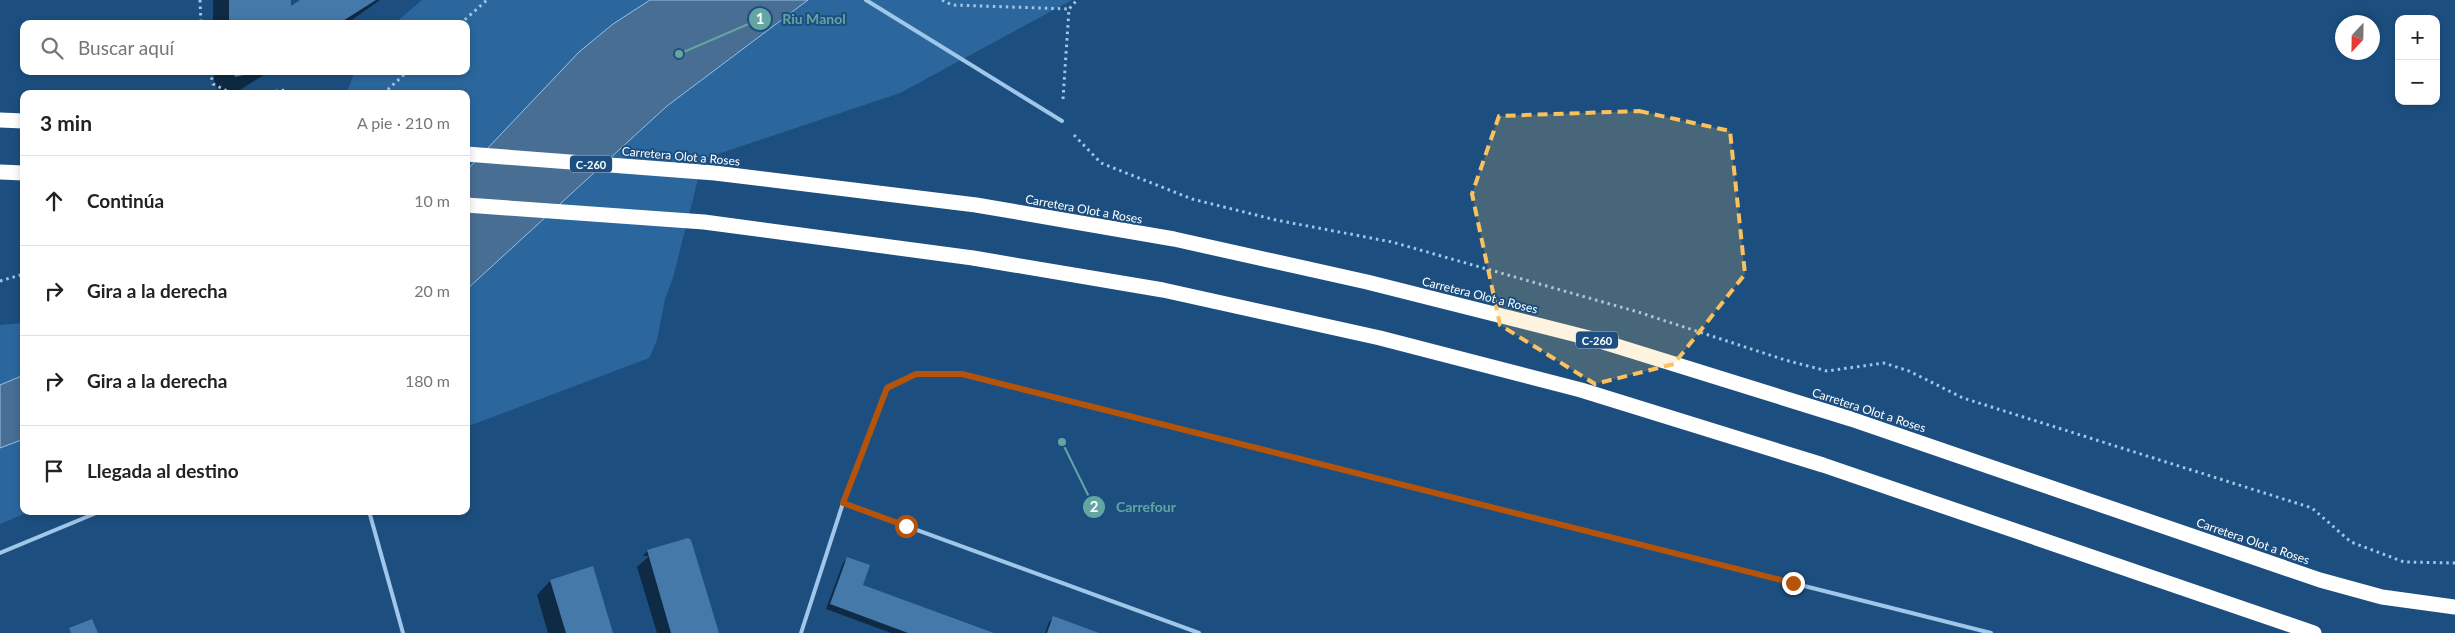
<!DOCTYPE html>
<html lang="es">
<meta charset="utf-8">
<style>
:root{--surface:#fff;--page:#f6f6f6;--text:#222;--muted:#767676;--line:#e0e0e0}
body{margin:0;font-family:Lato,sans-serif;background:var(--page);color:var(--text)}
.controls{position:absolute;right:15px;top:15px;display:grid;overflow:hidden;border-radius:10px;box-shadow:0 2px 8px #0003}
.controls button{width:45px;height:45px;display:grid;place-items:center;padding:0;border:0;border-bottom:1px solid var(--line);background:var(--surface);color:var(--text);font:25px sans-serif}
.compass{position:absolute;left:2335px;top:15px;width:45px;height:45px;border-radius:50%;background:var(--surface);box-shadow:0 2px 8px #0003;rotate:202deg}
.stop{position:absolute;width:15px;height:15px;margin:-11px;border:4px solid #b45309;border-radius:50%;background:#fff}
.stop.end{background:#b45309;border-color:#fff;box-shadow:0 1px 5px #0008}
.list{margin:0;padding:0;list-style:none}
h2{display:flex;justify-content:space-between;align-items:center;height:65px;margin:0;padding:0 20px;font-size:21px}
h2 small{font-size:16px;font-weight:400;color:var(--muted)}
.list li{display:grid;grid-template-columns:32px 1fr auto;gap:15px;align-items:center;box-sizing:border-box;height:90px;padding:0 20px;border-top:1px solid var(--line)}
.list b{display:block;font-size:19px;white-space:nowrap}
.list em{font-size:16px;font-style:normal;color:var(--muted)}
.icon{flex:none;width:28px;height:28px;fill:none;stroke:currentColor;stroke-width:2;stroke-linecap:round;stroke-linejoin:round}
.map{position:relative;flex:none;width:2455px;height:633px;overflow:hidden}
.search{position:absolute;background:var(--surface);box-shadow:0 2px 8px #0003;left:20px;top:20px;width:450px;height:55px;display:flex;align-items:center;gap:12px;box-sizing:border-box;padding:0 18px;border-radius:10px;color:var(--muted);font-size:19px}
.panel{position:absolute;background:var(--surface);box-shadow:0 2px 8px #0003;left:20px;top:90px;width:450px;height:425px;border-radius:10px}
.map>svg:first-child{display:block}
.green{fill:#2b679d}
.water{fill:#486e93;stroke:#93c2eb}
.shadow{fill:#0007}
.building{fill:#4479aa}
.lines{fill:none;stroke-linecap:round;stroke-linejoin:round}
.path{stroke:#a0c6e9;stroke-width:3;stroke-dasharray:2.5 4;stroke-linecap:butt}
.lane{stroke:#a0c6e9;stroke-width:4}
.highway{stroke:#fff;stroke-width:15}
.route{stroke:#b45309;stroke-width:6}
.marked{fill:#fac15d;fill-opacity:0.2;stroke:#fac15d;stroke-width:4;stroke-dasharray:10 6;stroke-linejoin:round}
.labels{text-anchor:middle;dominant-baseline:central;stroke-width:4;stroke-linejoin:round;paint-order:stroke}
.shield{fill:#1c4f80;stroke:#bbcad9;stroke-width:1}
.shield-label{font-size:11px;font-weight:bold;fill:#fff}
.street-label{font-size:12px;fill:#fff;stroke:#1c4f80}
.leader{fill:none;stroke:#63a6a1;stroke-width:2}
.callout-dot{fill:#63a6a1;stroke:#1c4f80;stroke-width:2}
.mark-label{font-size:15px;text-anchor:middle;font-weight:bold;fill:#fff}
.callout-label{font-size:14px;text-anchor:middle;font-weight:bold;fill:#63a6a1;stroke:#1c4f80;stroke-width:4;stroke-linejoin:round;paint-order:stroke}
</style>
<div class="map">
<svg width="2455" height="633" viewBox="0 0 2455 633">
<rect width="100%" height="100%" fill="#1c4f80"/>
<path class="green" d="M422,0h228l-37,24 -33,28 -114,119v-77h-120l9,-23h111v-47h-72z
M808,0h264l-172,93 -197,66 -30,119 -8,21 -8,41 -8,18 -183,69v-137l201,-184z
M24,323v52l-24,10v-60z
M24,439v72h7l-31,13v-76z"/>
<path class="water" d="M650,0h158l-141,106 -201,184v-119l113,-119 34,-28z
M24,375v64l-24,9v-63z"/>
<path class="shadow" d="M213,0h76l1,8 13,-8h77l-34,24h-133z
M214,71h56l-30,19 -21,3 -5,-13z
M647,551l71,82h-61l-20,-66 12,-11h-6z
M848,558l13,28 130,47h-100l-65,-24 17,-46z
M550,581l60,52h-62l-11,-38z
M1054,617l40,16h-49l4,-11z"/>
<path class="building" d="M229,0h62v6l9,-6h76l-38,24h-109z
M233,71h29l-27,6z
M688,538l3,2 28,93h-48l-24,-83z
M847,557l23,8 -7,20 131,48h-86l-78,-29z
M593,566l20,67h-47l-16,-53z
M1053,616l46,17h-52z
M92,619l6,14h-27l-2,-5z"/>
<g class="lines">
<path class="path" d="M200,0l1,24
M942,0l10,5 117,4
M460,24l27,-24
M210,71l3,13 20,10
M256,94l29,-4 4,4
M383,94l25,-23
M1063,99l6,-90 8,-9
M1074,135l27,28 91,36 84,21 116,22 246,70 147,48 42,11 57,-8 25,8 54,27 349,110 39,34 53,20 51,1
M0,281l24,-7"/>
<path class="lane" d="M866,0l196,121
M843,503l356,130
M369,511l34,122
M0,553l101,-42
M801,633l42,-130 44,-116 28,-13h47l1029,259"/>
<path class="highway" d="M0,120l24,1
M466,154l249,19 261,32 198,34 193,43 230,58 254,79 469,161 62,17 73,10
M0,172l24,1
M466,205l238,17 269,36 190,32 217,48 201,52 242,75 491,168"/>
</g>
<g class="lines">
<path class="route" d="M906,526l-63,-23 44,-115 29,-14h46l831,209"/>
</g>
<path class="marked" d="M1639,111l91,20 15,143 -71,90 -79,20 -95,-59 -28,-131 27,-78z"/>
<g class="labels">
<g class="shield">
<rect x="570" y="155.5" width="42" height="17" rx="4"/>
<rect x="1576" y="331.5" width="42" height="17" rx="4"/>
</g>
<g class="shield-label">
<text x="591" y="164">C-260</text>
<text x="1597" y="340">C-260</text>
</g>
<g class="street-label">
<text transform="translate(681 156) rotate(5)">Carretera Olot a Roses</text>
<text transform="translate(1084 209) rotate(10)">Carretera Olot a Roses</text>
<text transform="translate(1480 295) rotate(14)">Carretera Olot a Roses</text>
<text transform="translate(1869 410) rotate(18)">Carretera Olot a Roses</text>
<text transform="translate(2253 541) rotate(19)">Carretera Olot a Roses</text>
</g>
</g>
<path class="leader" d="M679 54L760 19M1062 442L1094 507"/>
<g class="callout-dot">
<circle cx="679" cy="54" r="5"/>
<circle cx="1062" cy="442" r="5"/>
<circle cx="760" cy="19" r="12"/>
<circle cx="1094" cy="507" r="12"/>
</g>
<g class="mark-label">
<text x="760" y="24">1</text>
<text x="1094" y="512">2</text>
</g>
<g class="callout-label">
<text x="814" y="24">Riu Manol</text>
<text x="1146" y="512">Carrefour</text>
</g>
</svg>
<div class="controls">
<button>+</button>
<button>−</button>
</div>
<svg class="compass" viewBox="-18 -18 36 36"><path d="M0-13l5 13h-10z" fill="#e53935"/><path d="M0 13l5-13h-10z" fill="#767676"/></svg>
<div class="stop" style="left:906px;top:526px"></div>
<div class="stop end" style="left:1793px;top:583px"></div>
<div class="search"><svg class="icon" aria-label="search" viewBox="0 0 24 24"><circle cx="10" cy="10" r="6"/><path d="M15 15l6 6"/></svg>Buscar aquí</div>
<section class="panel">
<h2>3 min<small>A pie · 210 m</small></h2>
<ul class="list">
<li><svg class="icon" aria-label="ahead" viewBox="0 0 24 24"><path d="M12 20V5M6 11l6-6 6 6"/></svg><div><b>Continúa</b></div><em>10 m</em></li>
<li><svg class="icon" aria-label="right" viewBox="0 0 24 24"><path d="M7 20v-9h11M14 6l5 5-5 5"/></svg><div><b>Gira a la derecha</b></div><em>20 m</em></li>
<li><svg class="icon" aria-label="right" viewBox="0 0 24 24"><path d="M7 20v-9h11M14 6l5 5-5 5"/></svg><div><b>Gira a la derecha</b></div><em>180 m</em></li>
<li><svg class="icon" aria-label="arrive" viewBox="0 0 24 24"><path d="M6 21V4h12l-3 4 3 4H6"/></svg><div><b>Llegada al destino</b></div></li>
</ul>
</section>
</div>
